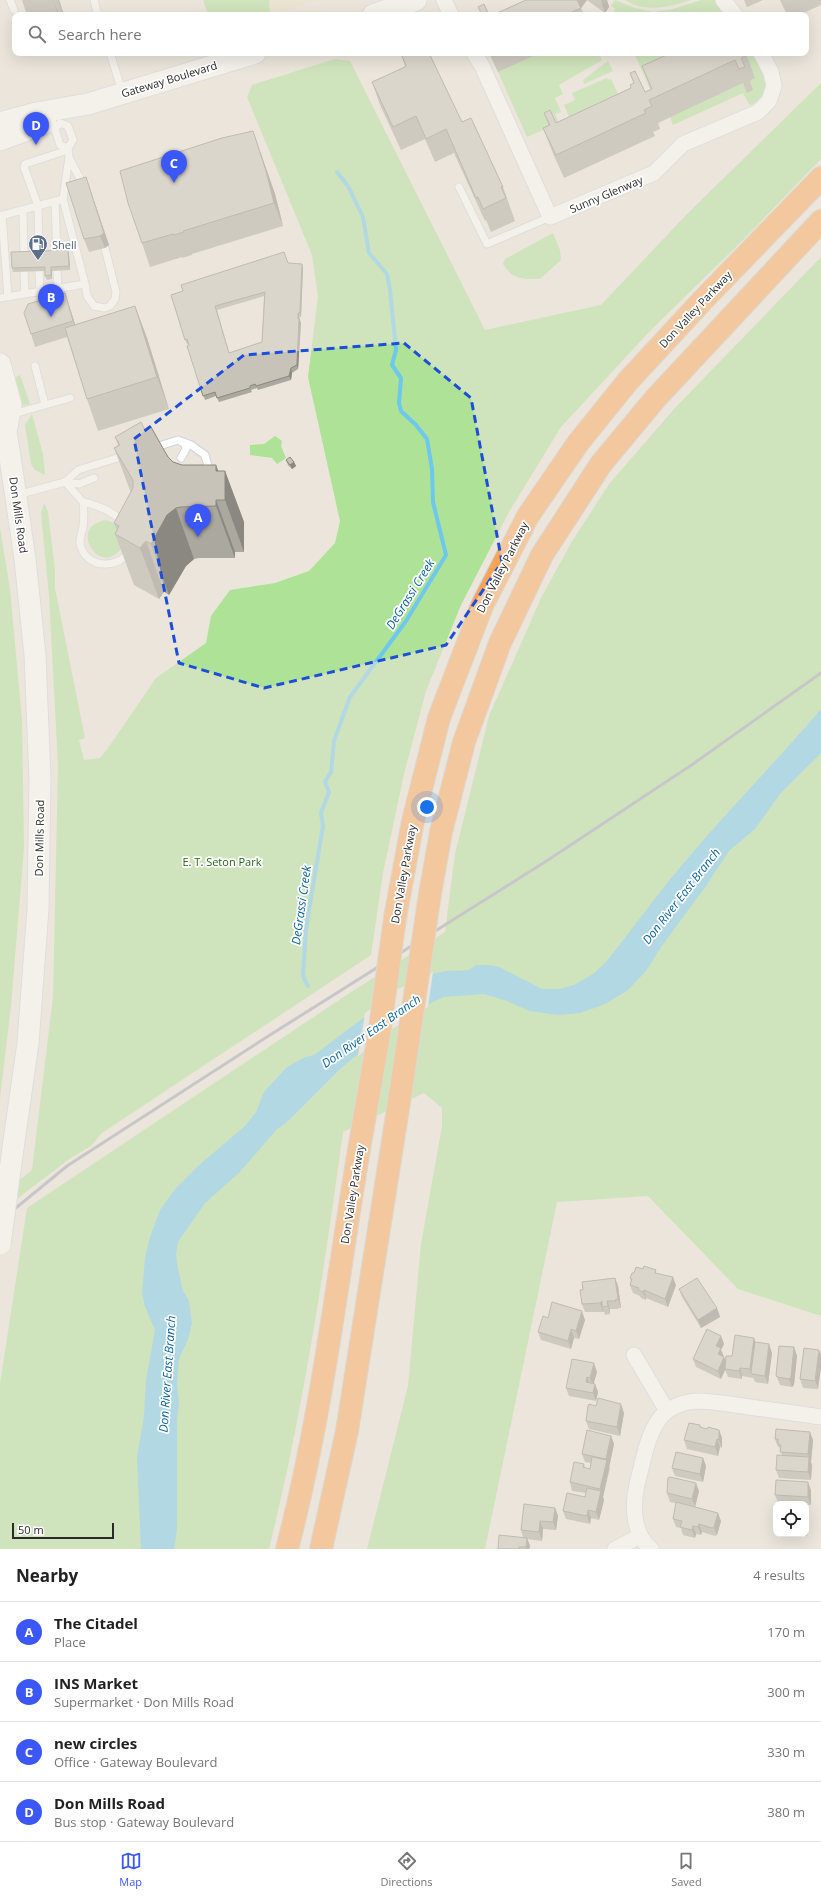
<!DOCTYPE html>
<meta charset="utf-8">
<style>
:root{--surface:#fff;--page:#f6f6f6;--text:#222;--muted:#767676;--line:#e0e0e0;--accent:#3b57f8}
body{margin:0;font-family:"Open Sans",sans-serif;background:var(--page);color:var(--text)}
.controls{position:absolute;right:12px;bottom:12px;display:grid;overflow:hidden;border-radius:8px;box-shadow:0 4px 16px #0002}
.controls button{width:36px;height:36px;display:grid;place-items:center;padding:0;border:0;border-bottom:1px solid var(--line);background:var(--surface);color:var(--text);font:20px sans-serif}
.scale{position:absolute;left:12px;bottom:10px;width:102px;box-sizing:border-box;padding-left:4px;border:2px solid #292929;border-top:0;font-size:11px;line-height:14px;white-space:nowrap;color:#292929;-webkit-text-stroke:3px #fff;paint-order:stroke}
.you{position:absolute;left:427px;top:807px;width:14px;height:14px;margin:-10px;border:3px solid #fff;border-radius:50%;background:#1a73e8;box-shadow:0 0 0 6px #1a73e833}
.badge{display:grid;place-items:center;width:26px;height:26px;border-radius:50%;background:var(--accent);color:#fff;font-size:13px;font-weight:700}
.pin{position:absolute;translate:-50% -33px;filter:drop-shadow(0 1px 2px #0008)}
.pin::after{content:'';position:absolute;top:21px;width:14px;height:12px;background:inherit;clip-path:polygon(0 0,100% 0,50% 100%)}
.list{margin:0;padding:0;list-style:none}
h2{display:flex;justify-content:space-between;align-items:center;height:52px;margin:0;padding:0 16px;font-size:17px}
h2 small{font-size:13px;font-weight:400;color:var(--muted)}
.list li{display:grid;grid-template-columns:26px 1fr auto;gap:12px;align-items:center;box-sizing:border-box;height:60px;padding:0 16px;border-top:1px solid var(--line)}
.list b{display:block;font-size:15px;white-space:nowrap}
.list p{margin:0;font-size:13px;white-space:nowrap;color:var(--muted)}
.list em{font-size:13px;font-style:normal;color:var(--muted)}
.icon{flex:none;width:22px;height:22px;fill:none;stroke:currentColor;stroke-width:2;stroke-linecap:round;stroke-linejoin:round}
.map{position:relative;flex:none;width:821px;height:1549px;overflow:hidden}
.search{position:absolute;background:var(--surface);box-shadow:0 4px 16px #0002;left:12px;right:12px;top:12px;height:44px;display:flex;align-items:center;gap:10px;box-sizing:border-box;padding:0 14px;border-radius:8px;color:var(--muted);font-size:15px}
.sheet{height:292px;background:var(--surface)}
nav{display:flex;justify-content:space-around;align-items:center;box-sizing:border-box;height:56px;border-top:1px solid var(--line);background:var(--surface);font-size:11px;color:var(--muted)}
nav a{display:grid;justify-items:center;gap:2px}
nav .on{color:var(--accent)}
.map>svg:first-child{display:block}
.education{fill:#ede3ca}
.green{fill:#aee297}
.water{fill:#6ec7ed}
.pier{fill:#ebe5db}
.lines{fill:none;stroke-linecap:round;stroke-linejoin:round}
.stream{stroke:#6ec7ed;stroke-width:4}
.lane-casing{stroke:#d0d3e2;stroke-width:9}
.street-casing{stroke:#d0d3e2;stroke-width:17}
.secondary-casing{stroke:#d0d3e2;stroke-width:23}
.highway-casing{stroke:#c7c7c7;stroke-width:24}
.lane{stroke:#fff;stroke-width:7}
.street{stroke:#fff;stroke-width:15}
.secondary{stroke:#fff;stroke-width:21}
.highway{stroke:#fca455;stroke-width:22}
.rail{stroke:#9ea0b3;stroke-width:3}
.secondary-bridge-casing{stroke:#d0d3e2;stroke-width:23;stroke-linecap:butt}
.highway-bridge-casing{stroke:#c7c7c7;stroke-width:24;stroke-linecap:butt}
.secondary-bridge{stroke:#fff;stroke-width:21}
.highway-bridge{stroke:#fca455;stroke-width:22}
.wall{fill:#aba89f;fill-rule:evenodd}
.shaded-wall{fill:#8b8882}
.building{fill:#c7c3b9;stroke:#8b8882;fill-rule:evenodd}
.marked{fill:none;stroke:#1d4ed8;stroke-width:3;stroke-dasharray:8 5;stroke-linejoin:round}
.labels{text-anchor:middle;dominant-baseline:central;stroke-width:3.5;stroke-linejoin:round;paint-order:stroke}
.street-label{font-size:11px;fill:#292929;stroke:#fff}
.service-label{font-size:11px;fill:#4e5e75;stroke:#fff;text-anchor:start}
.park-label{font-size:11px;fill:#27651a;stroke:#fff}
.water-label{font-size:12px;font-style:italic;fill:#0e6398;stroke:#fff}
</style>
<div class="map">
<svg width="821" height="1549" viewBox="0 0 821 1549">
<rect width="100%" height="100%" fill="#ebe5db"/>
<path class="education" d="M242,0h76l-47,15h-24z"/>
<path class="green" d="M203,0h66l1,15h-62z
M615,0l20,8 19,4 19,-3 28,-9h14l10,15h-114l4,-6 -4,-3z
M625,0h66c-22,7 -45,13 -66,0z
M540,53h59l3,7 -43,25 4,9 -8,4 6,14 -6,2 4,9 -32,14 -29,-65z
M634,53h96l-80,36z
M743,53h11c10,21 23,37 -3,52l-2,-1 -6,-11 -70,32 -3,-8 73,-34 4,9 2,-11 6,-3z
M335,59l15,2 135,269 116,-25 86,-91 134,-131v76l-79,82 -92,90 -89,96 -52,85 -48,93 -35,86 -22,83 -21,99 -12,82 -269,178 -11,13 -22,13 -69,53v-16l32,-26 21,-173 5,-232 -9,-169 -8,-83 3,-10 4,9 7,58v18l30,150 -6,2 5,20 16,-2 8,-10 48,-70 50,-35 5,-27 19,-26 45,-7 34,-12 26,-28 5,-22 -32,-144 10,-81 -6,-41 -65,-158 5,-12z
M608,61l5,10 -29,13 -1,-4z
M607,78l1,2 3,-1 8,17 -49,23 -6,-14 11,-5 -3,-7z
M553,233l7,17 1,10 -21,19c-17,0 -27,1 -37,-15l2,-5z
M821,257v1059l-83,-27 -90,-93 -91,6 -72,347h-118l41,-163 13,-142 21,-118v-18l-18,-15 -81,39c-19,139 -40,280 -74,417h-269v-165l27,-176 318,-212 100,-64 10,-78 34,-138 52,-118 30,-55 38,-59 66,-76z
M20,375l10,29 -9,2 -7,-28z
M32,414l11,40 2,21 -10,-5 -4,-6 -6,-39z
M275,436l7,5 -1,5 5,12 -9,6 -5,-6 -22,-3v-10l14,-1z
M106,520l11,4 6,22c-22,35 -57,-20 -17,-26z
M0,528l10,61 12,131 2,128 -13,158 -11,92z"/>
<path class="water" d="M821,709v44l-41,41 -25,35 -26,22 -23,35 -45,61 -15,24 -19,20 -24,14 -23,8 -21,2 -30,-4 -22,-10 -23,-7 -40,3 -15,7 -38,23 -51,42 -54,54 -9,6 -38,44 -34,30 -27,39 -2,12 2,15 5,22 6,10 3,22 -4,16 -9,20 -2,25 2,18 -2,19v109l-3,19h-33l-4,-92 7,-41 2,-36 9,-50 -10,-23 -3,-14 3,-35 5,-21 10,-27 15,-21 23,-23 47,-40 11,-14 8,-20 23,-25 18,-10 9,-2 85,-64 33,-17 14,-3 23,-1 7,-5h12l11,2 43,22h17l15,-4 19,-11 13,-12c26,-32 50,-67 77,-98 44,-53 93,-102 138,-155z"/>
<path class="pier" d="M433,972l-5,35 -36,22 -34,27 7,-43 33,-24z"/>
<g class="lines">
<path class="stream" d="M308,986l-5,-10 3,-47 17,-103 -2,-13 8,-21 -4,-10 6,-10 3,-31 16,-44 56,-76 40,-66 -13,-53 -1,-33 -5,-30 -11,-14 -15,-14 -2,-8 2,-25 -9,-13 4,-15 -6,-60 -3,-16 -18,-21 -6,-36 -15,-31 -11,-14"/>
<g class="lane-casing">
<path id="lane" d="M10,0l4,10
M94,0l4,15
M110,53l12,38
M60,123l8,3 5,14 -5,8 1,9 -6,42
M60,123l-5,6 5,16 8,3
M69,158l15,28
M459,187l28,57 63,-27
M55,202l2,53
M23,210l1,46
M2,215l6,82
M0,216l63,-17 22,85 -85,14
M39,255l-1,-49 -14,-39 1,-3 43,-14
M39,271l1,20
M57,271l1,18
M24,272l1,22
M85,284l2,12 7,10 10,2 6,-2 5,-7 1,-7 -11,-44
M35,366l10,39
M13,414l57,-16
M180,441l5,3 1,5 -5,9
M153,448l25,-8 13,5 14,10 5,19
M65,482l13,-12 49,-15
M65,482l14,2 15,-6
M17,495l48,-13 18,20c1,8 1,16 0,25 -1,5 -3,11 -3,15 1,14 14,23 27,22 10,-1 17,-4 22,-14
M83,502c16,4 30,9 41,21"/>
</g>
<g class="street-casing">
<path id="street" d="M444,0l7,15
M723,0l12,15
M474,53l8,13 68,151 104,-44 29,-29 75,-32 11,-11 5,-15 -3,-14 -10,-19
M634,1355l33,56
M615,1549l25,-13
M651,1549c-18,-15 -19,-43 -14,-65 6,-21 9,-45 21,-63 8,-13 24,-19 39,-20 15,0 31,3 46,5 26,4 52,7 78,11"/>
</g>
<g class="secondary-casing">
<path id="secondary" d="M373,15l43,-15
M0,123l36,-10 52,-9 167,-51
M0,140l46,-17
M0,364l11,41 -5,27
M0,419l6,13 4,25 15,102 10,96 5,124 -2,130 -10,134 -15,105"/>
</g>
<g class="highway-casing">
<path id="highway" d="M430,894l11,-62 23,-90 36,-99 42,-88 59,-91 54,-65 166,-178
M395,918l18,-97 26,-103 43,-112 46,-90 50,-73 50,-62 74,-80 119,-123
M287,1549c36,-137 51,-278 75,-417
M321,1549l26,-118 51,-322"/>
</g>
<use href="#lane" class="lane"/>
<use href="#street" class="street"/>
<use href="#secondary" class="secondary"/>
<use href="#highway" class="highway"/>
<path class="rail" d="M0,1221l67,-55 203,-131 278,-175 145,-96 128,-91"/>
<g class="secondary-bridge-casing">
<path id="secondary-bridge" d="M0,1244l13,-96"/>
</g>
<g class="highway-bridge-casing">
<path id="highway-bridge" d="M398,1109l32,-215
M362,1132l18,-104 15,-110"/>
</g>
<use href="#secondary-bridge" class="secondary-bridge"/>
<use href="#highway-bridge" class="highway-bridge"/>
</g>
<path class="wall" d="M22,0h37l5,15h-37z
M526,0h61l-6,8 3,7h-91z
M587,0h20l2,7 -4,6z
M744,0h19l-16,7z
M780,0h41v5l-22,10h-12z
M489,53h51l-42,19z
M746,53l9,25 -5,3 3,9 -6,3 -4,-10 -85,40 2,6 -7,3 2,4 -91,42 -12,-27 -9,-23 6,-2 -5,-13 12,10 75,-35 3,-5 -4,-10 15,19 6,-2 -9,-24z
M401,54l61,68 41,65 12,34 -24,11 -5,-12 -1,1 -31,-68 -19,9 -10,-23 -24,11 -21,-45 -8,-23 33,-15v-1z
M261,154l14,40 8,32 -91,28v1l-10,3v-1l-32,10 -8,-24z
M86,177l23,68 -4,3 -16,4 -5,-13z
M69,254l1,16 -18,1v8l-5,1 -2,-4v-5l-32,1 -1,-4z
M288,263l15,5 -2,49h-2v2l2,4 -3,46 -6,4 -1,7 -33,10 -1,-2 -6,2 1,2 -33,10 -3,-6 -11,4 -18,-54 2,-1 -1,-1h-1l-2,-4 -14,-45zM264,296l-2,46 -33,11 -12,-43z
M65,293l10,32 60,-19 12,32 22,71 -71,22 -11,-32 -20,-62 -32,10 -4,-13z
M145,430l23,27 5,5 9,3 37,6h6l19,51v30h-9v6h-36l-5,1 -8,7 -17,29 -5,-3 -5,7 -25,-14 -19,-51 2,-4 -3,-7 17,-30 -17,-45 4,-3 -3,-8z
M286,460l8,2 2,4 -4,3 -4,-4z
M634,1273l23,1 19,11 -8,22 -22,-9v2l-5,-2 -1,-2 -7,-3 -3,-8 1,-3 -1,-4z
M615,1278l3,8 3,22h-3l1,1h-9v5l-5,1 -1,-4 -1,1h-18l-3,-8 1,-14z
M679,1289l38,19 3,9 -19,11 -19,-31z
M548,1318l37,2 -6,19 -5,-1 -3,11 -30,-9 -3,-8z
M721,1336l3,8 -3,6 3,7 2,4 29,-18 17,10 -4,31 -13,-2 -2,-5v1l-11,-2v3l-14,-2 -3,-7 -4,9 -25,-12 -3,-8z
M794,1347l3,9 -3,29 -2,2 -12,-2 -4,-10z
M804,1348l14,41 -15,-1 -3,-9z
M597,1372l-4,12h2l3,8 -2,9 -27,-5 -3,-8z
M596,1406l28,7 -4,23 -31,-7 -3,-8z
M707,1429l12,1 3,8v10l-2,-1 -2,9 -31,-7 -3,-9z
M611,1436l3,8 -5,23 1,1 -7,29 1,3 -5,20 -8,-2 -1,6 -24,-5 -3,-8 22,-14 1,-4 -14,-2 -2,-9 14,-18 1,4 5,1 1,-6 -6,-1 -3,-8z
M775,1439l38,1 -2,22 1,3 -1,15 -32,-2 -3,-8 6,-15 -3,-8h-1z
M703,1458l3,8 -3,16 -28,-6 -3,-8z
M811,1490v15h-5v-1l-28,-1 -3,-8z
M699,1491l-4,16 26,14 -4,14 -2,1 -13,-4 -1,3 -5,-1 -1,4 -12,-3 -2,-7 -5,-1 -3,-8 3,-16 -6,-1 -3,-9z
M806,1506l3,8 -2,22h-11v-2h10z
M555,1508l3,8 -2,14 -13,-1 -1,12 -15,-2 3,7 -1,3h-31l25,-12 -2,-7z"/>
<path class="shaded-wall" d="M53,0l6,15h-1z
M58,0h1l5,15h-1z
M576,0h11l-6,8z
M601,0h6l2,7 -4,6z
M253,131l22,63 8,32 -9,-23z
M86,177l23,68 -4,3 -5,-12z
M68,250l1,4 1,16 -1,-4z
M302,264l1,4 -2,49 -1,-4z
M51,267l1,4v8l-1,-4z
M65,293l4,12 9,28 -5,-12z
M135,306l12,32 22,71 -12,-32z
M298,313l3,10 -3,46 -1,-4z
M291,368l1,5 -1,7 -2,-4z
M294,462l2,4 -4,3 -2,-4z
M216,465l9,23v-17l19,51v30l-19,-52 -9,-29z
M216,500l19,52v6l-19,-52z
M176,508l18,51 -8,7 -17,29 -18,-51 16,-29z
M146,541l18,51 -5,7 -19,-51z
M673,1277l3,8 -8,22 -3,-8z
M615,1278l3,8 3,22 -3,-9z
M644,1290l2,8v2l-3,-8z
M602,1301v6l2,4 -1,1 -3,-9z
M607,1301l3,8v5l-2,-8z
M717,1308l3,9 -19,11 -3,-8z
M582,1311l3,9 -6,19 -3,-8z
M571,1329l3,9 -3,11 -3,-8z
M721,1336l3,8 -3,6 3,7 -3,5 -3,-8 -2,-8z
M754,1338l3,8 -6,26 2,6 -3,-9z
M769,1344l3,9 -4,31 -3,-8z
M794,1347l3,9 -3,29 -2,2 -3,-8z
M819,1350l2,5v13l-3,21 -3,-8z
M724,1357l3,9 -2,3v1l-4,9 -3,-8z
M594,1363l3,9 -4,14 -3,-8z
M740,1368l2,8v3l-3,-8z
M587,1377l3,8 -4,-3z
M595,1384l3,8 -2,9 -3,-8z
M621,1404l3,9 -4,23 -3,-9z
M719,1430l3,8v10l-3,-8z
M810,1432l3,8 -2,22 -3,-8z
M611,1436l3,8 -11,53 -3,-8z
M717,1439l3,8 -2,9 -3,-9z
M809,1457l3,8 -1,15 -3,-8z
M703,1458l3,8 -3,16 -3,-8z
M808,1482l3,8v15l-3,-8z
M696,1483l3,8 -4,16 -3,-8z
M601,1491l3,9 -5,20 -3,-8z
M806,1506l3,8 -2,22 -1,-4z
M555,1508l3,8 -2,14 -3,-8z
M588,1510l3,8 -1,6 -3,-8z
M718,1513l3,8 -4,14 -3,-8z
M540,1521l3,8 -1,12 -3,-9z
M699,1524l3,8 -1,3 -3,-8z
M693,1526l3,8 -1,4 -3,-8z
M527,1538l3,8 -1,3h-3v-2z"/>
<path class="building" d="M526,0h51l4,8 -16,7h-72z
M484,4l5,11h-7l-4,-8z
M403,53h26l33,69 9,-4 32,69h-2l5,11 -23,11 -5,-12 -2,1 -30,-69 -20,10 -10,-23 -23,11 -21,-45 33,-15 1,-2 -5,-11z
M671,53h75l1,2 -6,3 4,9 -6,2 -4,-9 -86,40 3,6 -8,4 2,3 -90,42 -13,-27 7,-3 -6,-12 6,-3 6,13 75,-35 -1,-3 4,-2 -4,-10 5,-2 10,21 7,-3 -10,-23z
M253,131l13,40 8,32 -91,28 1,1 -10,3 -1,-1 -31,9 -14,-40 -8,-32 102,-33z
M86,177l18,56 -4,3 -16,3 -18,-56z
M68,250l1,16 -18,1v8l-6,1v-9l-33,1 -1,-16z
M284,252l4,11 14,1 -2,49h-2v6h1l-2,46 -6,3 -2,8 -33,10 -1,-2 -5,2v2l-33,10 -2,-6 -12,4 -16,-50 2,-1 -2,-6 -2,1 -14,-45 12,-4 -2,-6zM265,292l-3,50 -33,11 -14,-47z
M65,293l8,28 -42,13 -7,-21 4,-9z
M135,306l22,71 -70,22 -22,-71z
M141,422l4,8 6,-3 17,30 5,5 9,3h34v6h9v29h-9v6l-35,1 -5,1 -9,7 -16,29 -5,-3 -6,7 -25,-14 4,-8 -5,-3 19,-35v-8l-19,-32 6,-3 -5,-8z
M290,457l4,5 -4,3 -4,-5z
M644,1266l12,4 -1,3 18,4 -8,22 -21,-9 -1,2 -5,-2 1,-2 -9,-3 2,-6 -2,-1 2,-5h2l2,-6 7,2z
M615,1278l3,21 -3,1 1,1h-9l1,5 -6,1v-6l-2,2 -18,1 -2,-14h3l-1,-8z
M697,1278l20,30 -19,12 -19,-31z
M552,1302l30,9 -6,20 -5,-2 -3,12 -30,-9 5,-16 5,2z
M707,1329l14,7 -5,10 5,2 -3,6 6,3 -6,14 -25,-12z
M735,1335l19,3 -4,31 -10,-1 -1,3 -14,-2 1,-13h6z
M755,1342l14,2 -4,32 -13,-2 -1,-2z
M779,1346l15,1 -3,30 -2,2 -12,-2 -1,-2z
M804,1348l15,2 -4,31 -15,-2z
M572,1359l22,4 -4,15 -3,-1 -1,5 9,2 -2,9 -27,-5z
M598,1398l23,6 -4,23 -31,-6 2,-15 1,-2 7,2z
M689,1423l11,2v2l7,2 1,-2 11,3v10l-2,-1 -2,8 -31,-7z
M776,1429l34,3 -2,22 -28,-2 1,-7 -3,-1v-5h-3z
M587,1430l24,6 -5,23 -24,-5z
M676,1452l27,6 -3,16 -28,-6z
M777,1455l32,2 -1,15 -32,-2z
M592,1457l15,3 -7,29 -30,-7 4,-20 10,2 -1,3 7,2z
M670,1477l26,6 -4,16 -25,-6 1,-15z
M776,1480l32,2v15l-33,-2z
M587,1488l14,3 -5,21 -8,-2 -1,6 -24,-5 4,-18 18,4z
M676,1502l42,11 -4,14 -2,1 -13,-4 -1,3 -5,-1 -1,4 -12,-3 2,-6 -9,-2z
M524,1504l31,4 -2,14 -13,-1 -1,11 -18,-2z
M775,1504h1v16h-2z
M499,1535l28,3 -1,9h-7v2h-21z"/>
<path d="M0 0H821V1549H0ZM404,343l67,55 31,164 -56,83 -182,43 -85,-25 -45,-224 110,-84z" fill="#ebe5db" fill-opacity=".55" fill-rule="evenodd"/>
<path class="marked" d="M404,343l67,55 31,164 -56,83 -182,43 -85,-25 -45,-224 110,-84z"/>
<defs>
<g id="fuel-pin" transform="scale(1)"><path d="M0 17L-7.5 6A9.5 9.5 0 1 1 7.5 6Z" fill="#5c6f8a" stroke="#fff"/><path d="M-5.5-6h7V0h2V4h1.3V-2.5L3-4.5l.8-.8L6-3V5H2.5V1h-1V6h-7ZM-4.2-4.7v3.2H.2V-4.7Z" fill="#fff"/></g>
</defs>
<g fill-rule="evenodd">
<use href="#fuel-pin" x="38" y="244"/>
</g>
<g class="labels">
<g class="street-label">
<text transform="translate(169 79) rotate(-17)">Gateway Boulevard</text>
<text transform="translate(606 194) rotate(-23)">Sunny Glenway</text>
<text transform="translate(695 309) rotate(-47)">Don Valley Parkway</text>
<text transform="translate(19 515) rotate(82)">Don Mills Road</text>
<text transform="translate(502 567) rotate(-63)">Don Valley Parkway</text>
<text transform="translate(39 838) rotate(-89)">Don Mills Road</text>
<text transform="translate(403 874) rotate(-80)">Don Valley Parkway</text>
<text transform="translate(352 1194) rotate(-81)">Don Valley Parkway</text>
</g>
<g class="service-label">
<text x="52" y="244">Shell</text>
</g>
<g class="park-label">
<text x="222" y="861">E. T. Seton Park</text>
</g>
<g class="water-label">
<text transform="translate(410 594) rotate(-58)">DeGrassi Creek</text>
<text transform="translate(681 896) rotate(-52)">Don River East Branch</text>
<text transform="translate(301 905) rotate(-82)">DeGrassi Creek</text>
<text transform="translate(371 1031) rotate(-35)">Don River East Branch</text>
<text transform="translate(167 1374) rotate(-86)">Don River East Branch</text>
</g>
</g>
</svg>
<div class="controls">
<button><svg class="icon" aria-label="locate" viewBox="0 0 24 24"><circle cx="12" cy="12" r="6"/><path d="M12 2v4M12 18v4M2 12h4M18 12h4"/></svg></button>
</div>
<div class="scale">50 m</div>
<div class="you"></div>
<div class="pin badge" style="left:198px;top:537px">A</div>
<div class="pin badge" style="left:51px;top:317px">B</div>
<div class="pin badge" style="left:174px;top:183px">C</div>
<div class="pin badge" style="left:36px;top:145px">D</div>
<div class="search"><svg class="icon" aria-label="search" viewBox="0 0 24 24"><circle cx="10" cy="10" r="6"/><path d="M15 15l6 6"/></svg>Search here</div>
</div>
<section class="sheet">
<h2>Nearby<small>4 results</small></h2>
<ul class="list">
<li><span class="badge">A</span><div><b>The Citadel</b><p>Place</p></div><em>170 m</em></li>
<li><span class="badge">B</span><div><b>INS Market</b><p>Supermarket · Don Mills Road</p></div><em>300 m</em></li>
<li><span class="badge">C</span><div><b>new circles</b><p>Office · Gateway Boulevard</p></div><em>330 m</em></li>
<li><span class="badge">D</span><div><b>Don Mills Road</b><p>Bus stop · Gateway Boulevard</p></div><em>380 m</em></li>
</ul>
</section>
<nav>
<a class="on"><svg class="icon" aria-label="map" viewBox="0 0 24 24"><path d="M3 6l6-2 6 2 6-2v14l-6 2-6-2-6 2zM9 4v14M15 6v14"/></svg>Map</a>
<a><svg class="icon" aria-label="directions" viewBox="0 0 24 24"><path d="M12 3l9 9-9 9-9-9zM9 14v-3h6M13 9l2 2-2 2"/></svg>Directions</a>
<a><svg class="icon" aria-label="saved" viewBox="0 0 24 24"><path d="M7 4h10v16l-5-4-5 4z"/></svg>Saved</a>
</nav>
